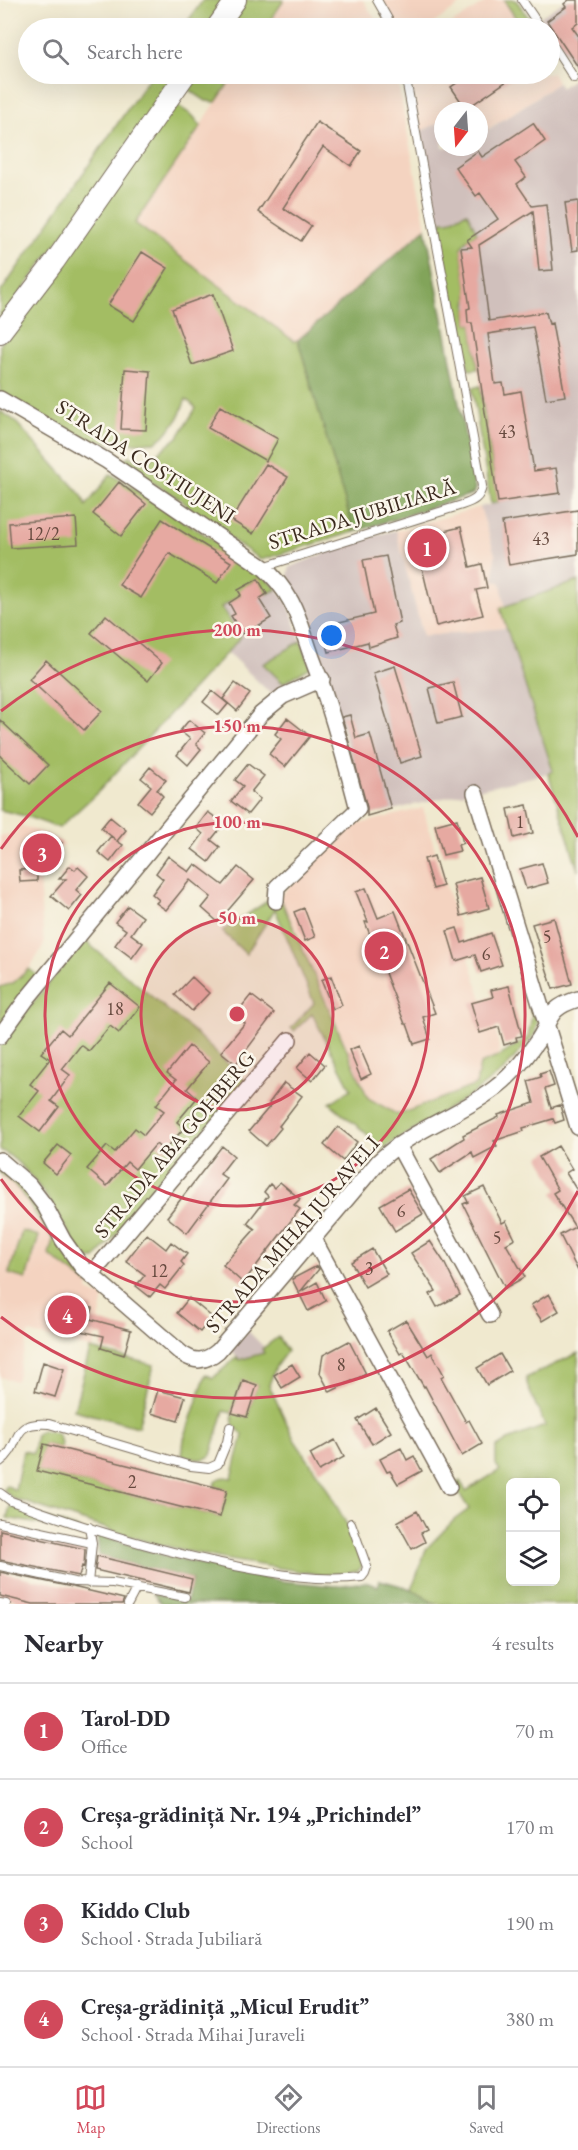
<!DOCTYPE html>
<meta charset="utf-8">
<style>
:root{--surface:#fff;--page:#f7f7f7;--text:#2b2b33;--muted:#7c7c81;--line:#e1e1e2;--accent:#d1495b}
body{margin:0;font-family:"EB Garamond",serif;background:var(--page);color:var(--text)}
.controls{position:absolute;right:18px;bottom:18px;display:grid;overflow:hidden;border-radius:9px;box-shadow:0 6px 24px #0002}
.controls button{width:54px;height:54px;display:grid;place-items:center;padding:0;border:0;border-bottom:2px solid var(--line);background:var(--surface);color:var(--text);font:30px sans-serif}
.compass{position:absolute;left:434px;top:102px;width:54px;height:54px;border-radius:50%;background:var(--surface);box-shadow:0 6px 24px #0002;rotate:197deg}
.you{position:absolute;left:332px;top:636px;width:21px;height:21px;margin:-15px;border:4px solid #fff;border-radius:50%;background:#1a73e8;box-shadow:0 0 0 9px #1a73e833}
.badge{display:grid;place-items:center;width:39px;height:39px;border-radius:50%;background:var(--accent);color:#fff;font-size:20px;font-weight:700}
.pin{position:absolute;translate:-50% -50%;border:3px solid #fff;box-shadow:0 2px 6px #0006}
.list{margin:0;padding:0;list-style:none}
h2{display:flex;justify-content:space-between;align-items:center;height:78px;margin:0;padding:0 24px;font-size:26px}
h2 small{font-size:20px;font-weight:400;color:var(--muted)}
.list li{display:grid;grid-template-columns:39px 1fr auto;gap:18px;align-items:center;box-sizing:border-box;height:96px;padding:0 24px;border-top:2px solid var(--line)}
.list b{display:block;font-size:22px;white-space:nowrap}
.list p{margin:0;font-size:20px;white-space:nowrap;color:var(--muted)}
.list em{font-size:20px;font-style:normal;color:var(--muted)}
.icon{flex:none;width:33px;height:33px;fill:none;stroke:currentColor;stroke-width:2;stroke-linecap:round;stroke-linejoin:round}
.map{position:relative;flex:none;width:578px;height:1604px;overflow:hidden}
.search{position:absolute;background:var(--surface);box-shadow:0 6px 24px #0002;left:18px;right:18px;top:18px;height:66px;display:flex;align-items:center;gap:15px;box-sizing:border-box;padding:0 21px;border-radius:33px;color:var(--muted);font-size:22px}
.sheet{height:462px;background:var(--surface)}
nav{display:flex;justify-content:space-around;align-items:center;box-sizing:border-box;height:84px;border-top:2px solid var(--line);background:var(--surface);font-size:16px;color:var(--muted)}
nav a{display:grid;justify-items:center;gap:3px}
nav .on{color:var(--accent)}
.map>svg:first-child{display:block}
.built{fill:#f4d3c0}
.industrial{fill:#d0c0bc}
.green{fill:#a3bd64;stroke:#6f7441;stroke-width:1.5;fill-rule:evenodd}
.forest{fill:#82a45a;stroke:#5e673c;stroke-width:1.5}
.building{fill:#e6a9a1}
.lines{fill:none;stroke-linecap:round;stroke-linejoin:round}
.service-casing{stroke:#7a6d5c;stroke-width:10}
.minor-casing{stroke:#7a6d5c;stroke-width:18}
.tertiary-casing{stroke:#7a6d5c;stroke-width:22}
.service{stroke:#fff;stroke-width:8}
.minor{stroke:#fff;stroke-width:15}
.tertiary{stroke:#fff;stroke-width:20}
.ring{fill:none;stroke:#d1495b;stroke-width:3}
.labels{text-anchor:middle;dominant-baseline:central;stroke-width:5;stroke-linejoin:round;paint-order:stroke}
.number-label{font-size:18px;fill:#664a3f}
.street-label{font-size:21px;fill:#3b2a1e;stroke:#fbf7ec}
.centre{fill:#d1495b;stroke:#fbf7ec;stroke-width:3}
.ring-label{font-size:18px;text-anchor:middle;font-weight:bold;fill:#d1495b;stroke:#fbf7ec;stroke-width:5;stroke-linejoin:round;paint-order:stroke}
</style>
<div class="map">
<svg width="578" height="1604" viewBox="0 0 578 1604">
<rect width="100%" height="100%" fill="#fbf7ec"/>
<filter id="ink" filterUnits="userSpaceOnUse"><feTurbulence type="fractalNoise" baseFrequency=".0167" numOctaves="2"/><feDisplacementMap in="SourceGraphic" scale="12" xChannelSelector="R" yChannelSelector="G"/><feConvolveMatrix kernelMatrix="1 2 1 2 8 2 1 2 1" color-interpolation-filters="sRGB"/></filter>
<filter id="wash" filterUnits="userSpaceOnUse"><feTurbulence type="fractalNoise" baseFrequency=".008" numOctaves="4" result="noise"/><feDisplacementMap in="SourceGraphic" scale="24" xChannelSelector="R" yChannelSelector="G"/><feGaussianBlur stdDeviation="1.35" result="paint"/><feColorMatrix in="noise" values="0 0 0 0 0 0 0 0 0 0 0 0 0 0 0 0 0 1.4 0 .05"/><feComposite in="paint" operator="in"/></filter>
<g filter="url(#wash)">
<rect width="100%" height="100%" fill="#f0e9cf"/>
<path class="built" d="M284,0h79l18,28h-116z
M382,0h85l-40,28h-29z
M488,0h16l18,28h-76z
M550,71l8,12 -70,46 -9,-12v-6h-36v10l-22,10 -11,-57h140z
M235,74h161l30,154 -128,112 -4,1 -159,-118z
M480,507l15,47 -1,26 7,3 4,23 -5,2 6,20 -83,8 -27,-105z
M423,808l17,59 42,132 6,-1 7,25 5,33 -20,8 -4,21 -78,30 -30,-17 -83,-185 -5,-17 75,-76 4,4z
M20,825l25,9 20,10 -27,23 6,78 -15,24 -16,14 -13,4v-151l15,-3z
M0,1173l19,17 35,49 -5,16 40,30 -1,6 9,5 3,-2 4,3 -11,52 -64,-16 -13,48 -16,-4z"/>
<path class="industrial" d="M566,0h12v72l-38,-55z
M578,75v506l-73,25 -4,-23 -7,-3 1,-26 -15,-47 18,-5 -26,-179h-4l-1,-14 1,-16 -7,-45 6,-8 -19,-19h-6l-4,-6 -17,-84 22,-10v26h36v-30l10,12 69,-46 3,5z
M396,530l27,106 83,-8 47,144 -186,44 -43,-150 -8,-10 -28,-82 2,-7 10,-4 56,-22z
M258,579l19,10 12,17 12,35 -38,24 20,18 -12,11 -44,-42 14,-15 -20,-30 20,-12 -3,-5z
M248,1331l17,17 -1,5 -25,7 -8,-10z"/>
<path class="green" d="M203,0h25l-19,28h-26z
M245,0h39l-19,28h-40z
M504,0h12l20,28h-14z
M152,74h26l-178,248v-29z
M195,74h40l-19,28 -10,-1 -21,-14z
M174,103l19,13 8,10 -66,97 159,118 4,-1 56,192 -93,28 -60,-42 -22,-20 -58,-34 8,-8 15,8 34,-27 18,-29 -10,-9 -8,20 -14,17 -9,6 -36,2 -35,-5 -84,-42v-52l73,-96z
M467,212l10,21 -10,7 -6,8 7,45 -1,16 1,14h4l6,46 -9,1 -29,-131 2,-18h7z
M480,386l18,116 -7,2 -19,-116z
M0,411l14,9 68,76 4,10 25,-32 141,91 25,24 -10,5 -10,-15 -18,11 2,5 -20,12 20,30 -142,154 -40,37 -34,-12 -25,-6z
M578,581v289l-30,-97 5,-2 -53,-163z
M301,641l10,26 -28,16 -20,-19z
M269,900l6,9 7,-7 86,196 30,17 78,-30 4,-21 20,-8 28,-19 4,-21 -3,-10 5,-2 4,13 -3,17 -32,37 -31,23 -92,56 -5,-9 -45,-38 21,-14 -39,-75 -18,17 -3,-3 23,-25 -39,-94 -29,45 -24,-23z
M84,940l110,92 54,51 -153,176h-7l-6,-3c-17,-30 -50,-91 -82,-106v-106z
M29,969l9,7 -38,53v-42l13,-4z
M0,1167l24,20 65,98 -40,-30 4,-16 -34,-49 -19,-17z
M22,1231l17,5 -13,43 -17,-5z
M278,1337l9,14 -11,15 -7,19 26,56 29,42 23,42 12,27 3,14 -4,5 -34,4 -101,-16 -78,-18 -133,-43 -8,-8 2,-5 9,5 8,-39 10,2 3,-19 6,-4c14,3 19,2 19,18l-17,-4 -6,27 182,46 7,-27 -13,-4c4,-9 8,-10 18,-8l11,-43 -10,-11 -1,-11 -8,-2 -13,44c-8,8 -19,3 -29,0l2,-16 22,-65 7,4 24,-21 2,3 25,-7 -2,-4zM242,1381l15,4 -10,32 -15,-5z
M90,1349l64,16 -16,62 -64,-17z
M578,1353v251h-143l-23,-15 14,-40 28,-29 15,-11 -15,-24 6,-4 6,10 34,-21 -4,-5v-17l12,-8 37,-14 -17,-39 -2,-9zM510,1482h46v100h-46z
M10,1506l69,23 1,3 -73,-14z"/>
<path class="forest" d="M426,228l49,261 -2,5 -119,38 -56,-192z
M97,1534l68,22 117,25 53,5 30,-4 13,4 2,-6 32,9 23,15h-273l-9,-10 34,7 5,-22 -93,-23z"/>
<g id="blocks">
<path class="building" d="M569,0h9v23l-6,4 6,8v32l-31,-46 19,-14 -2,-3z
M470,74h47l-51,35 -15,-22z
M317,122l44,29 -10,15 -28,-19 -40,61 28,18 -10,15 -43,-29z
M533,123l12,18 -30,21 11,15 -9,7 15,22 14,-2 7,66 -14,1 -6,-60 -54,34 10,76 57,-9 3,12 3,-1 13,73 -19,3 -13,-72 -45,7 7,50 8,-1 2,11 16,-3 13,80 22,-3 4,25 -62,9 -26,-179h-4l-1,-14 3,-1 -9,-60 11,-1 -5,-7 31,-21 -18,-26 -4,3 -21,-29 23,-16 4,6z
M578,201v49l-6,1 -7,-48z
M142,252l26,16 -34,53 -26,-16z
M213,294l20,57 -41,14 -20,-56z
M125,369l25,2 -4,59 -25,-1z
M220,406l58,33 -12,22 -58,-33z
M266,464l22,13 -35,57 -22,-14z
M119,482l27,22 -25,32 -28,-22z
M578,510v44l-69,11 -7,-43z
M76,518l2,26 -67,4 -2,-25z
M162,519l69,43 -14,21 -48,-30 -28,45 -22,-13z
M461,527l9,40 12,-3 5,24 -11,2 7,25 -47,11 -21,-88z
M386,556l14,67 -7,2 4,13 -28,9 -1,-5 -39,10 -7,-26 52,-12 -11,-54z
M258,579l9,15 -8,5 12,19 -28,17 -12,-19 4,-2 -6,-11 12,-8 -3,-5z
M106,615l56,48 -14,18 -57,-48z
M46,660l56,51 -18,19 -55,-51z
M395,666l27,90 -22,7 -27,-90z
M453,682l9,35 -24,6 -9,-35z
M235,683l15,11 -13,17 -14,-12z
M212,691l16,13 -9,11 -16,-13z
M350,715l6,23 14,-4 21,75 -24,7v-9l-25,-90z
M287,718l23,18 -25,31 -16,-13 12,-15 -6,-5z
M0,720l48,45 -18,19 -30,-28z
M189,720l16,13 -9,11 5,5 -13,16 -11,-10 13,-16 -10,-8z
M248,764l16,12 -13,16 9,7 -12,15 -17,-13 12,-15 -8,-6z
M150,767l16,13 -9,10 6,6 -13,16 -12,-10 13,-16 -10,-8z
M527,805l6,28 -19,5 -6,-29z
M208,812l16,12 -13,16 9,7 -11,15 -17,-13 11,-15 -7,-6z
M110,817l16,13 -9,11 6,4 -13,17 -12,-10 13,-16 5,4 -15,-12z
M457,819l6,24 -5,2 2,6 -17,4 -8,-30z
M45,834l17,9 -23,18 -9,-11 11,-9z
M168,856l21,16 6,-8 28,21 15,-18 16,13 -36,42 -16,-14 9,-11 -21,-17 -24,30 -10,-7 3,-3 -7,-6 11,-15 -7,-6z
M434,856l9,30 -10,3 -9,-30z
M542,863l6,20 -22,6 -6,-20z
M70,866l5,4 3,-3 10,9 -12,14 6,5 -13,16 -18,-15 15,-17h-7z
M37,869v12l-17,1 -1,-12z
M480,877l9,31 -28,8 -8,-32z
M366,888l12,30 17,-7 40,102 -12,4 7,22 -16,5 -7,-20h-2l-40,-102h3l-12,-30z
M128,906l15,11 -12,17 12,9 -11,15 -17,-13 11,-15 -11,-8z
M304,908l11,29 -10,4 -11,-29z
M554,918l18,66 -19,5 -21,-65z
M457,928l5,15 29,-10 11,32 -21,7 -6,-17 -19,6 -9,-30z
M331,976l11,29 -9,4 -12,-29z
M192,977l17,16 -17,18 -17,-16z
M110,983l30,24 -21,26 -9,-7 -21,25 -8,-6 -19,24 8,6 -19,26 8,6 -19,25 -21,-16 20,-25 -9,-7 20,-25 -9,-6 20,-24 7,6z
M509,986l13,50 -6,1 1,4 -13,4 -5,-18 -19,6 -9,-30 22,-6 -2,-7z
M251,995l23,18 -38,51 -15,-12 24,-29 -10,-8z
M189,1046l20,16 -22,27 10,9 -20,24 7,6 -20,23 -8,-7 -21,25 -8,-7 -20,24 -20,-17 20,-23 8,6 20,-24 9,7 20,-24 -8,-6 20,-25 -9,-7z
M359,1046l12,28 -10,5 -12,-29z
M310,1052l15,13 -13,16 -15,-13z
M549,1071l5,15 -9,3 6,19 9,-3 4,15 -9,3 -2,-4 -30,9 1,3 -30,10 3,5 -23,12 -2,-6 -32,21 -9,-14 33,-21 -1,-3 36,-18 -1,-2 36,-12 -6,-22 13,-4 -1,-3z
M284,1083l18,13 -23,30 2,2 -15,18 -17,-15 22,-26 -2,-2z
M338,1127l19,15 -14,19 -19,-16z
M58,1145l13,10 -15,19 -13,-11z
M222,1146l12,10 -14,18 7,5 -40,54 -20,-16z
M558,1146l14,23 -6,4 12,19v79l-18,-36 15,-8 -22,-34 5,-3 -19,-33z
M280,1182l20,17 -6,6 6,4 -57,74 -20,-18 32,-36 -8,-6 21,-27 -4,-4 6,-8 4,4z
M484,1187l18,36 4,-2 9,18 -9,5 19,33 -20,11 -42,-84 5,-2 -3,-6z
M408,1189l15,25 -28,17 -15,-26z
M147,1234l19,15 5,-7 16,12 -6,8 3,3 -19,24 -5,-4 -10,12 -14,-11 9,-11 -19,-14z
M430,1241l14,21 16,33 -23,12 -7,-13 6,-3 -25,-38z
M372,1249l15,25 -22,13 -14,-25z
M317,1266l2,3 -19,23 17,-10 9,19 -18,10 -16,-32z
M549,1294l10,17 -17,10 -11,-16z
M189,1298l23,19 -12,15 -23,-19z
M62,1302l31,6 -3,11 41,11 -7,25 -23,-7 3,-12 -47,-10z
M406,1320l22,36 4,-3 12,22 -3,2 25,45 3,-2 13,24 -20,12 -37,-70 -1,1 -21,-35 -3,2 -13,-23z
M349,1341l17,33 -36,18 -10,-19 3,-18z
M500,1354l10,17 -23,14 -10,-17z
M43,1362l21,7 -9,28 -20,-6z
M292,1364l8,13 -18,11 -8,-13z
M243,1380l14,5 -10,32 -15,-4z
M158,1390l27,7 -7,24 -27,-8z
M376,1408l15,24 -19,12 -15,-24z
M335,1440l9,17 -25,14 -9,-17z
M44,1444l183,46 -7,27 -183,-46z
M401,1448l6,12 7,-4 8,15 -24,13 -8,-13 -3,1 -7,-13z
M417,1511l10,19 -6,3 4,9 -13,7 -15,-27z
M0,1530l85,19 -1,18 -2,-1 -3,10 -79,-16z
M97,1556l95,23 -3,13 -94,-22z
M0,1572l77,16 47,11 -2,5h-89l-33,-8z"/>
</g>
</g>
<g filter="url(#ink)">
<use href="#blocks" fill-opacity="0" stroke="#7a6d5c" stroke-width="1.5"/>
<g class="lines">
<g class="service-casing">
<path id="service" d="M377,0l16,28
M522,0l19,28
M550,41l24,37
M263,567l199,-62c12,-4 18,-7 20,-19l-77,-412
M0,1462c24,-17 7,-41 49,-38l142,42 18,2 9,-4 9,-22 3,-15
M0,1493l11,8c73,27 148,50 224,65 42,8 83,16 127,11l3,-4 2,-6 -16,-44
M0,1523l92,20
M0,1566l74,16 39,1 72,14
M88,1583l4,-40 -3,-16
M0,1603l6,1
M128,1604l9,-17"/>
</g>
<g class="minor-casing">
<path id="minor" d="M0,399l107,62 156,106c34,30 36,56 51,96 18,48 31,96 44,146l-81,78 -1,14
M475,793l103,334
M0,1036l26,-36 235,-286 22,-18 39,-17
M398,1145l92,170
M0,1160l29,25 16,21 18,34 19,27 99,86c14,10 24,9 37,-2l160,-189c34,-33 81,-46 117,-74 16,-12 30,-29 41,-45 17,-23 9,-34 42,-44
M313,1238l136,249
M91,1275l198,-235"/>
</g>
<g class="tertiary-casing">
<path id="tertiary" d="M216,28l20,-28
M0,333l55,-72 131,-187"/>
</g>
<use href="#service" class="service"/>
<use href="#minor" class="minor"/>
<use href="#tertiary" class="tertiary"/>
</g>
</g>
<circle cx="237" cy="1014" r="96" fill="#d1495b" fill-opacity=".12"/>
<g class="ring">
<circle cx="237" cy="1014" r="96"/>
<circle cx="237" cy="1014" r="192"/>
<path d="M1 849A288 288 0 1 1 1 1179"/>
<path d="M578 1191A384 384 0 0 1 1 1317M1 711A384 384 0 0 1 578 837"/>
</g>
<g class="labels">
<g class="number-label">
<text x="507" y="431">43</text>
<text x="43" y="533">12/2</text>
<text x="541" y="538">43</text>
<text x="520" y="821">1</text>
<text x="547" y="936">5</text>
<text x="486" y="953">6</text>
<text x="115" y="1008">18</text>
<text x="401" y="1210">6</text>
<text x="497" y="1237">5</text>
<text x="369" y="1268">3</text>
<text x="159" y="1270">12</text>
<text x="341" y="1364">8</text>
<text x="132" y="1481">2</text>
</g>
<g class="street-label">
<text transform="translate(146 461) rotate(33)">STRADA COSTIUJENI</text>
<text transform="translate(362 514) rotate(-17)">STRADA JUBILIARĂ</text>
<text transform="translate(174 1144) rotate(-50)">STRADA ABA GOHBERG</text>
<text transform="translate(292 1234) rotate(-49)">STRADA MIHAI JURAVELI</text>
</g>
</g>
<circle cx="237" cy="1014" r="9" class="centre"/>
<g class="ring-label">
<text x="237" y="636">200 m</text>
<text x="237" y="732">150 m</text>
<text x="237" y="828">100 m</text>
<text x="237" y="924">50 m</text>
</g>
</svg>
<div class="controls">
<button><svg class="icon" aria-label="locate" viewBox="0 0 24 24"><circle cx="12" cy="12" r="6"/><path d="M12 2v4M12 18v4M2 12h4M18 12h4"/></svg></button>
<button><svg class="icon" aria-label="layers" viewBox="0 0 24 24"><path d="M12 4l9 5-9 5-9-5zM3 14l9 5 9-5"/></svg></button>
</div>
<svg class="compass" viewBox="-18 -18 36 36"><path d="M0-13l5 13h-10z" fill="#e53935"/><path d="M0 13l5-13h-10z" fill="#7c7c81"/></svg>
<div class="you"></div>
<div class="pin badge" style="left:427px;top:548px">1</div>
<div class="pin badge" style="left:384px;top:951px">2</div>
<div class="pin badge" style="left:42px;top:853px">3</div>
<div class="pin badge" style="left:67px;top:1315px">4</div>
<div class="search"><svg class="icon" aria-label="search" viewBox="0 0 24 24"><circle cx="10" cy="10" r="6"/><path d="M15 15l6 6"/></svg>Search here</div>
</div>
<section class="sheet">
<h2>Nearby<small>4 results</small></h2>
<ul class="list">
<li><span class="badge">1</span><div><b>Tarol-DD</b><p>Office</p></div><em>70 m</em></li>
<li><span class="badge">2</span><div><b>Creșa-grădiniță Nr. 194 „Prichindel”</b><p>School</p></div><em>170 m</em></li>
<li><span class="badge">3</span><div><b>Kiddo Club</b><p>School · Strada Jubiliară</p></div><em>190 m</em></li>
<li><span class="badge">4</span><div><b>Creșa-grădiniță „Micul Erudit”</b><p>School · Strada Mihai Juraveli</p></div><em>380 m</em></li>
</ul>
</section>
<nav>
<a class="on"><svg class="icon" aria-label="map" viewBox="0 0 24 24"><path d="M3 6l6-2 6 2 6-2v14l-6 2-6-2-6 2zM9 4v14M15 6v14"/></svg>Map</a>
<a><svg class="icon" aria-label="directions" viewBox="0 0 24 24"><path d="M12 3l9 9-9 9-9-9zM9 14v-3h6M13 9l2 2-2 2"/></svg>Directions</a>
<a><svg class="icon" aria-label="saved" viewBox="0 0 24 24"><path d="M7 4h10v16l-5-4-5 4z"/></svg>Saved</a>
</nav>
